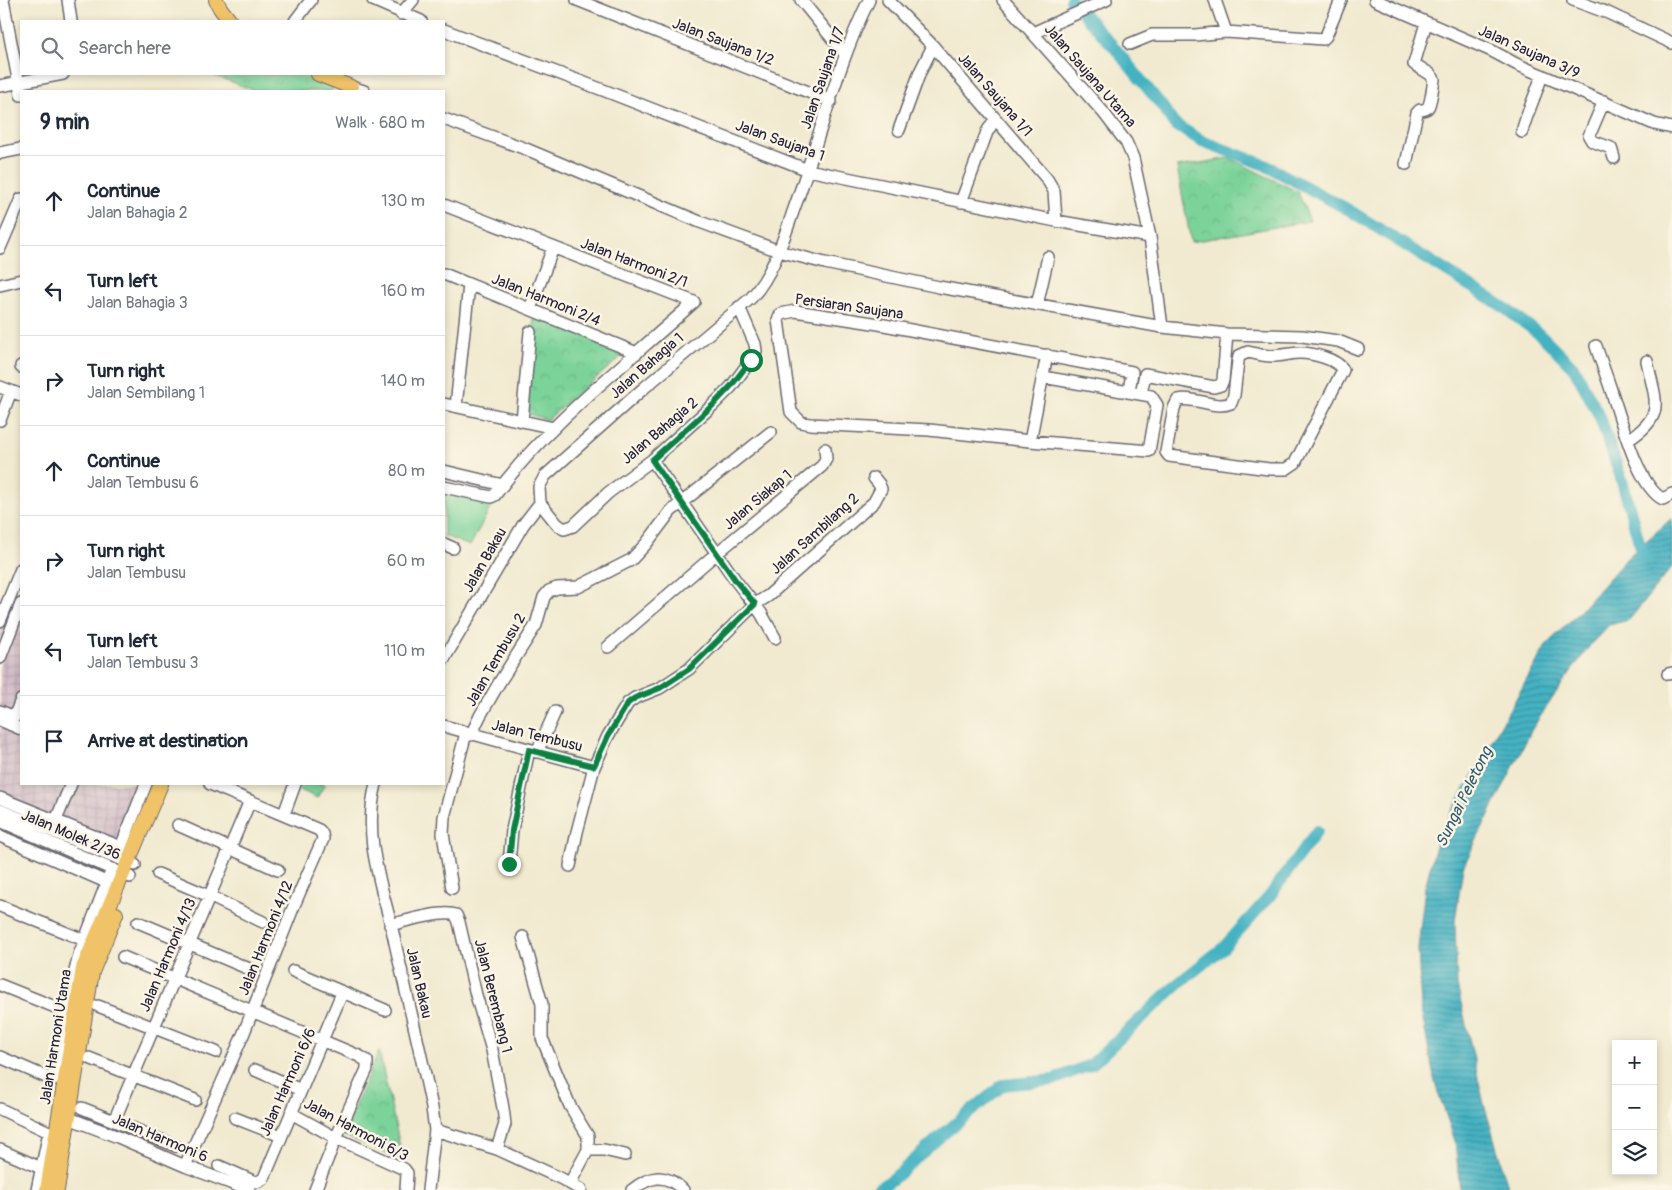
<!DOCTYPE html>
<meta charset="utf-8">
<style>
:root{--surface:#fff;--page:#f2f2f3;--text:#1f2937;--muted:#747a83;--line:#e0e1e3}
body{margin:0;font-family:Pangolin,sans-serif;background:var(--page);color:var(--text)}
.controls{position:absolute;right:15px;bottom:15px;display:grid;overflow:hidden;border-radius:0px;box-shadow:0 2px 8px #0003}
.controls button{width:45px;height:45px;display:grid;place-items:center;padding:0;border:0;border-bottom:1px solid var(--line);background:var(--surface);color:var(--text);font:25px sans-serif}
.stop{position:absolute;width:15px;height:15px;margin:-11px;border:4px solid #0b8043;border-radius:50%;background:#fff}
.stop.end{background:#0b8043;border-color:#fff;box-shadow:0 1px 5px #0008}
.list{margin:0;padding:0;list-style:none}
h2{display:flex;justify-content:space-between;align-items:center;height:65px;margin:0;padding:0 20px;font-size:21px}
h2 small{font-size:16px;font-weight:400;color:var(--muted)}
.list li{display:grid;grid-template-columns:32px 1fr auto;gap:15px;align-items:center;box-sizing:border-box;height:90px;padding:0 20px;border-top:1px solid var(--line)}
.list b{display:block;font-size:19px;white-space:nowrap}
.list p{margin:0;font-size:16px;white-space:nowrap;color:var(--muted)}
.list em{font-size:16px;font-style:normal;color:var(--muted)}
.icon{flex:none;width:28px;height:28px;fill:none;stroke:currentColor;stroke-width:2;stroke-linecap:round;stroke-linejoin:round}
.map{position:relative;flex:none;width:1672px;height:1190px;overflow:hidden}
.search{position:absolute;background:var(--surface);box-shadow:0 2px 8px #0003;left:20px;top:20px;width:425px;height:55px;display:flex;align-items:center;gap:12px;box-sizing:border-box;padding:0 18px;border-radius:0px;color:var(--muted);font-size:19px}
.panel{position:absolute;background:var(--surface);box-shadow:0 2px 8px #0003;left:20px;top:90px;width:425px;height:695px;border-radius:0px}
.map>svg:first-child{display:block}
.industrial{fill:url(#industrial-grid)}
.grass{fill:url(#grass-tufts);stroke:#4e7a6a}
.park{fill:url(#park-crowns);stroke:#4e7a6a}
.garden{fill:#7bd399;stroke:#4e7a6a}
.water{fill:url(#water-rules);stroke:#346a7e}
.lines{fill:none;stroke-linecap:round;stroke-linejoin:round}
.river{stroke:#45b2c2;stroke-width:12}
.minor-casing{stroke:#6a686f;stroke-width:14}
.major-casing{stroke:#6a686f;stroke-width:16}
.minor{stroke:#fff;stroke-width:11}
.major{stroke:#f1c369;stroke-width:14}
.route{stroke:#0b8043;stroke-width:6}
.labels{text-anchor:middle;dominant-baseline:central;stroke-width:5;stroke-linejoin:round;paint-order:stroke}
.street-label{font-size:15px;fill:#22223b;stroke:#fcf5e5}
.water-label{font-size:16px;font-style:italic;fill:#305c71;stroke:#fcf5e5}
</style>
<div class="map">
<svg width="1672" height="1190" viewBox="0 0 1672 1190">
<defs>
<pattern id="industrial-grid" width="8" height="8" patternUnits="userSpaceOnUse" patternTransform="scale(1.25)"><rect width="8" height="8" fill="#d2bdc8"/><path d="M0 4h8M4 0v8" fill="none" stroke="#b4a2ad"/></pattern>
<pattern id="grass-tufts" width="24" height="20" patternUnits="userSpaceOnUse" patternTransform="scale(1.25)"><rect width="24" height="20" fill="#7bd399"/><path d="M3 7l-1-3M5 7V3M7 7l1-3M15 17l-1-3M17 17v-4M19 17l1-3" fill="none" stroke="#6ab585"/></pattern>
<pattern id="park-crowns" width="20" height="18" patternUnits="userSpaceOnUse" patternTransform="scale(1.25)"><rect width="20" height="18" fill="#7bd399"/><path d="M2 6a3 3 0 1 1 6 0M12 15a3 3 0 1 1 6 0" fill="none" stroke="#6ab585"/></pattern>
<pattern id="water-rules" width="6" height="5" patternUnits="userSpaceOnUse" patternTransform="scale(1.25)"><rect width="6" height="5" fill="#45b2c2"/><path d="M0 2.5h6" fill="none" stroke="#39909f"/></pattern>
</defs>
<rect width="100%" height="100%" fill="#fcf5e5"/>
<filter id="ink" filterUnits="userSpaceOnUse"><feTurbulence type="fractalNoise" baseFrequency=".02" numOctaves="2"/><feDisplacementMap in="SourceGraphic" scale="10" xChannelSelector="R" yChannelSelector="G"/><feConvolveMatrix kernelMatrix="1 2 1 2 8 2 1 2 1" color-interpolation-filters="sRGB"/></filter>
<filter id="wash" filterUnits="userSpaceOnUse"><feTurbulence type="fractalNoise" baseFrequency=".0096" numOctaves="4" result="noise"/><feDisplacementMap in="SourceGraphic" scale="20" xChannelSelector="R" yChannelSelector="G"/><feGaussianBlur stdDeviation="1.12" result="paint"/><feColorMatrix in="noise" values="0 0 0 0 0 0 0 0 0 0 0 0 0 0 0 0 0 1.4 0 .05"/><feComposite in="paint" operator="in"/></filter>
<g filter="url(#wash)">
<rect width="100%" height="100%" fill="#f1ead0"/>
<path class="industrial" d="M21,587v197h132l-29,73 -124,-52v-170z"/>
<path class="grass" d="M210,74h97l26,12 -1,5h-76z
M300,784h25l-8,14 -19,-9z"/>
<path class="park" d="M1229,158l69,34 12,29 -119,21 -14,-75z
M534,316l93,36 -80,68 -21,-7z
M379,1051l24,109 -61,-25z"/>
<path class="garden" d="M444,490l50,11 -24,45 -26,-10z"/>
<path class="water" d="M1672,518v49l-43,53 -20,5 -18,19 -29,40 -30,45 -69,138 -8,54 2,64 27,119 25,86h-49l-5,-49 -20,-58 -14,-74 -3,-61 7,-61 14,-53 108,-190 33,-33 47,-53z"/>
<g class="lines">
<path class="river" d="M1071,0l43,47 48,59 12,18 28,17 63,24 84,45 153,96 41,31 31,31 26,49 22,64 21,75
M876,1190l17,-11 49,-44 61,-50 50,-5 39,-16 88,-82 43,-34 46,-51 48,-66"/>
</g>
</g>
<g filter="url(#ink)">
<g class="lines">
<g class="minor-casing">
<path id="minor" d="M3,0l18,95
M68,0l3,21
M373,0l48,21
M577,0l254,101
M801,0l44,54
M888,0l45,46 114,133 7,12 2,30
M1003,0l100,112 23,30 7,16 17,79 12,90
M1215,0l11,32
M1375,0l117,51 24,13 138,60 18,4
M1573,0l35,13 64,30
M401,14l12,-14
M295,21l16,-21
M444,30l159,60 205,80 248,51 94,16
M1033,33l73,-33
M1130,44l22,-9h43l31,-3 97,7 3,-3 15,-36
M0,86l63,-12
M351,87l13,4
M1604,101l-15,35 3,5 19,7 3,10
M444,119l82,30 174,73 79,29 46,12 114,24 223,40 65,7 75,2 36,5 20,8
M899,130l21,-58 13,-26
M1522,132c5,-20 14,-37 20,-57
M0,153l21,-4
M1406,164l11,-51 3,-3c3,0 6,0 8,-3 3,-4 5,-22 6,-28l-4,-5 -16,-10 12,-41
M961,202l26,-70 8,-13
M444,205l250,97c-68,62 -144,119 -199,193l-4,2 -47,-10
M0,248l21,-49
M444,274l193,79
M0,285l21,-5
M1037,305l11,-48
M530,309l23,-61
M1596,346c5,16 11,31 16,47 9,26 26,94 51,106l9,-5
M1248,352c8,2 16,4 24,4 9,0 19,-3 28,-3 11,0 38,6 43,17l-48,93 -9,6h-17l-100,-13 -3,-4 8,-44 4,-8c18,-4 36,10 53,3l3,-8 4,-34 1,-5z
M21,367v-1
M1043,377l108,19 6,9 -8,46 -119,-10 -101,-11 -119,-6 -9,-2 -10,-10 -13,-92 3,-6 14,-3 84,13 253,48 -3,20
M0,387l21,8
M1141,394l4,-20 69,13 7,-2 2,-5 4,-46
M444,404l110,24
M456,406l13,-121
M0,420l11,-29
M522,421l8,-89
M1628,440c39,-25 27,-39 19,-79
M1030,441l17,-86
M652,460l84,121 25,32 14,25
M444,471l59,14
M540,503l-1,-16 6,-11 99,-88 107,-90c23,-25 33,-61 44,-92 25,-69 42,-141 74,-206
M540,503l17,21 7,5 9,-3 35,-33 44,-33 60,-54 19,-19 20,-27 5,-9 -1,-7 -16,-37
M444,544l9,4
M0,621l21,-52
M608,647l103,-89 111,-92 4,-7 -1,-10
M0,658l21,-54
M444,659l79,-134 17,-22
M1668,674l4,-1
M0,711l15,6
M0,720l21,9
M11,725l10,-25
M444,726l150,41
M471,735l9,-19 19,-33 37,-58 8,-28 5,-6 8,-3 21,-1 53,-27 15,-16 25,-33 100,-79
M537,752l18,-40
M376,784c-13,51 4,96 16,145 13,60 28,119 40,179l3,22 -7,60
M0,798l121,49
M0,810l135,55
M284,814l11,-30
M56,820l15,-36
M0,821l130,56
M178,825l100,45
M0,836l113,49
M119,852l27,-68
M509,864l3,-34 17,-80
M570,866l7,-34 17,-65 14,-31 20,-33 7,-5 25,-10 29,-19 66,-65 13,-8 106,-94 7,-13 -2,-5 -5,-6
M158,874l51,22 54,26
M452,888l-9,-54 1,-17 22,-84
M0,906l84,34
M138,922l109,46
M390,925c16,-4 52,-15 66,-10l3,7 17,73 16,55 11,58 2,16 -8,25
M523,937l19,67v34l28,68 18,30v14l-18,33
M123,957l236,99 8,5v8l-31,69 -21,52
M293,971l92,39
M0,985l65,26
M98,1006l118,46
M0,1057l53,23 12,-69 14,-56 33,-86
M89,1058l106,42
M255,1070l46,20
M82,1108l94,38
M0,1109l49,23 -12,58
M291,1113l45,25 68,31 3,4 -1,17
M61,1115l57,22 67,29 64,24
M235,1118l46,18
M114,1121l136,-320
M435,1130l62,19 65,30 19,11
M0,1150l41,18
M588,1150h16l21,5
M185,1166l58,-131 52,-132 28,-64 -1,-5 -3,-4 -109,-46
M219,1166l36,16 5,-1 4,-3 78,-185
M632,1190c18,-14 33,-18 51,0"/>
</g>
<g class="major-casing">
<path id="major" d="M216,0l4,8 10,13
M318,74l33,13 -2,4
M47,1190l36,-222 78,-184
M57,1190l35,-218 24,-58"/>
</g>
<use href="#minor" class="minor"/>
<use href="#major" class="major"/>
</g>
</g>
<g class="lines" filter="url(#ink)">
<path class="route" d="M509,864l3,-34 17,-80 65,16 14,-30 20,-33 7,-5 25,-10 29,-19 66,-65 -19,-23 -84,-121 60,-54 19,-20 20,-26"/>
</g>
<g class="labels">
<g class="street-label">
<text transform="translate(723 42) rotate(21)">Jalan Saujana 1/2</text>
<text transform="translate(1529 52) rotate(24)">Jalan Saujana 3/9</text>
<text transform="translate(1090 76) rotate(49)">Jalan Saujana Utama</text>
<text transform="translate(823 78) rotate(-71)">Jalan Saujana 1/7</text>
<text transform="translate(995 95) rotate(49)">Jalan Saujana 1/1</text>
<text transform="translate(780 141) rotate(20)">Jalan Saujana 1</text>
<text transform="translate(634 263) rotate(21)">Jalan Harmoni 2/1</text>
<text transform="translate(546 300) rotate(22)">Jalan Harmoni 2/4</text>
<text transform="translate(849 307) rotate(8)">Persiaran Saujana</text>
<text transform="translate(647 366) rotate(-41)">Jalan Bahagia 1</text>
<text transform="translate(660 431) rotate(-40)">Jalan Bahagia 2</text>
<text transform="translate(758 500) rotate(-40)">Jalan Siakap 1</text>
<text transform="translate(815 534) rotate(-42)">Jalan Sambilang 2</text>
<text transform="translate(485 560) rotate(-60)">Jalan Bakau</text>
<text transform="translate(496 660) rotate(-60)">Jalan Tembusu 2</text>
<text transform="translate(537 736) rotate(14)">Jalan Tembusu</text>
<text transform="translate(71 835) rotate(23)">Jalan Molek 2/36</text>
<text transform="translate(266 938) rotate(-68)">Jalan Harmoni 4/12</text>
<text transform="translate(168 955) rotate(-67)">Jalan Harmoni 4/13</text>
<text transform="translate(419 983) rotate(77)">Jalan Bakau</text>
<text transform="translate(493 996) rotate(76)">Jalan Berembang 1</text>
<text transform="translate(56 1037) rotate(-81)">Jalan Harmoni Utama</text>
<text transform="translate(288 1082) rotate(-66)">Jalan Harmoni 6/6</text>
<text transform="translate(356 1130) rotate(28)">Jalan Harmoni 6/3</text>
<text transform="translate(160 1138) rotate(23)">Jalan Harmoni 6</text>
</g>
<g class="water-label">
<text transform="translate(1464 797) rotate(-64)">Sungai Peletong</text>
</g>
</g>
</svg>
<div class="controls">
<button>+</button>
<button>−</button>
<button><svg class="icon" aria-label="layers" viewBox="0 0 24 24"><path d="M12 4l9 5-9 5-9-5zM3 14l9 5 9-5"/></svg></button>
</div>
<div class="stop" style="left:751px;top:360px"></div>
<div class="stop end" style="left:509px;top:864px"></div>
<div class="search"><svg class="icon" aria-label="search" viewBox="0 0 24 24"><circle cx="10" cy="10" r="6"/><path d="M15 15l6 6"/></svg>Search here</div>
<section class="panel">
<h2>9 min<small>Walk · 680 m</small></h2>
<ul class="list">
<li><svg class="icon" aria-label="ahead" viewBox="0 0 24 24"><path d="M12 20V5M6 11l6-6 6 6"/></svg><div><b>Continue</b><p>Jalan Bahagia 2</p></div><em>130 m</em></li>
<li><svg class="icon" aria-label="left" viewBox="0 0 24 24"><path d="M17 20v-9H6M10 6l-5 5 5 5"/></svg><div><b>Turn left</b><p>Jalan Bahagia 3</p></div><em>160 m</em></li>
<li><svg class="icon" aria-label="right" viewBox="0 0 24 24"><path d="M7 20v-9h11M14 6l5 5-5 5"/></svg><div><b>Turn right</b><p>Jalan Sembilang 1</p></div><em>140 m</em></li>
<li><svg class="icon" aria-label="ahead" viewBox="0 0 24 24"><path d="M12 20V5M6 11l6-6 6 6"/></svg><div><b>Continue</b><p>Jalan Tembusu 6</p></div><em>80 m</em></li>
<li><svg class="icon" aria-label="right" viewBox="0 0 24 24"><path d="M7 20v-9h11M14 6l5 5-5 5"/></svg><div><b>Turn right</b><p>Jalan Tembusu</p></div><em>60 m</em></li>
<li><svg class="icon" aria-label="left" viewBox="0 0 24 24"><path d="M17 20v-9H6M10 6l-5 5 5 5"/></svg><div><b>Turn left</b><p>Jalan Tembusu 3</p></div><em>110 m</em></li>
<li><svg class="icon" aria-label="arrive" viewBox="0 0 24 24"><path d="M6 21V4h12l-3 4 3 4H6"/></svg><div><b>Arrive at destination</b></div></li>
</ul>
</section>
</div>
